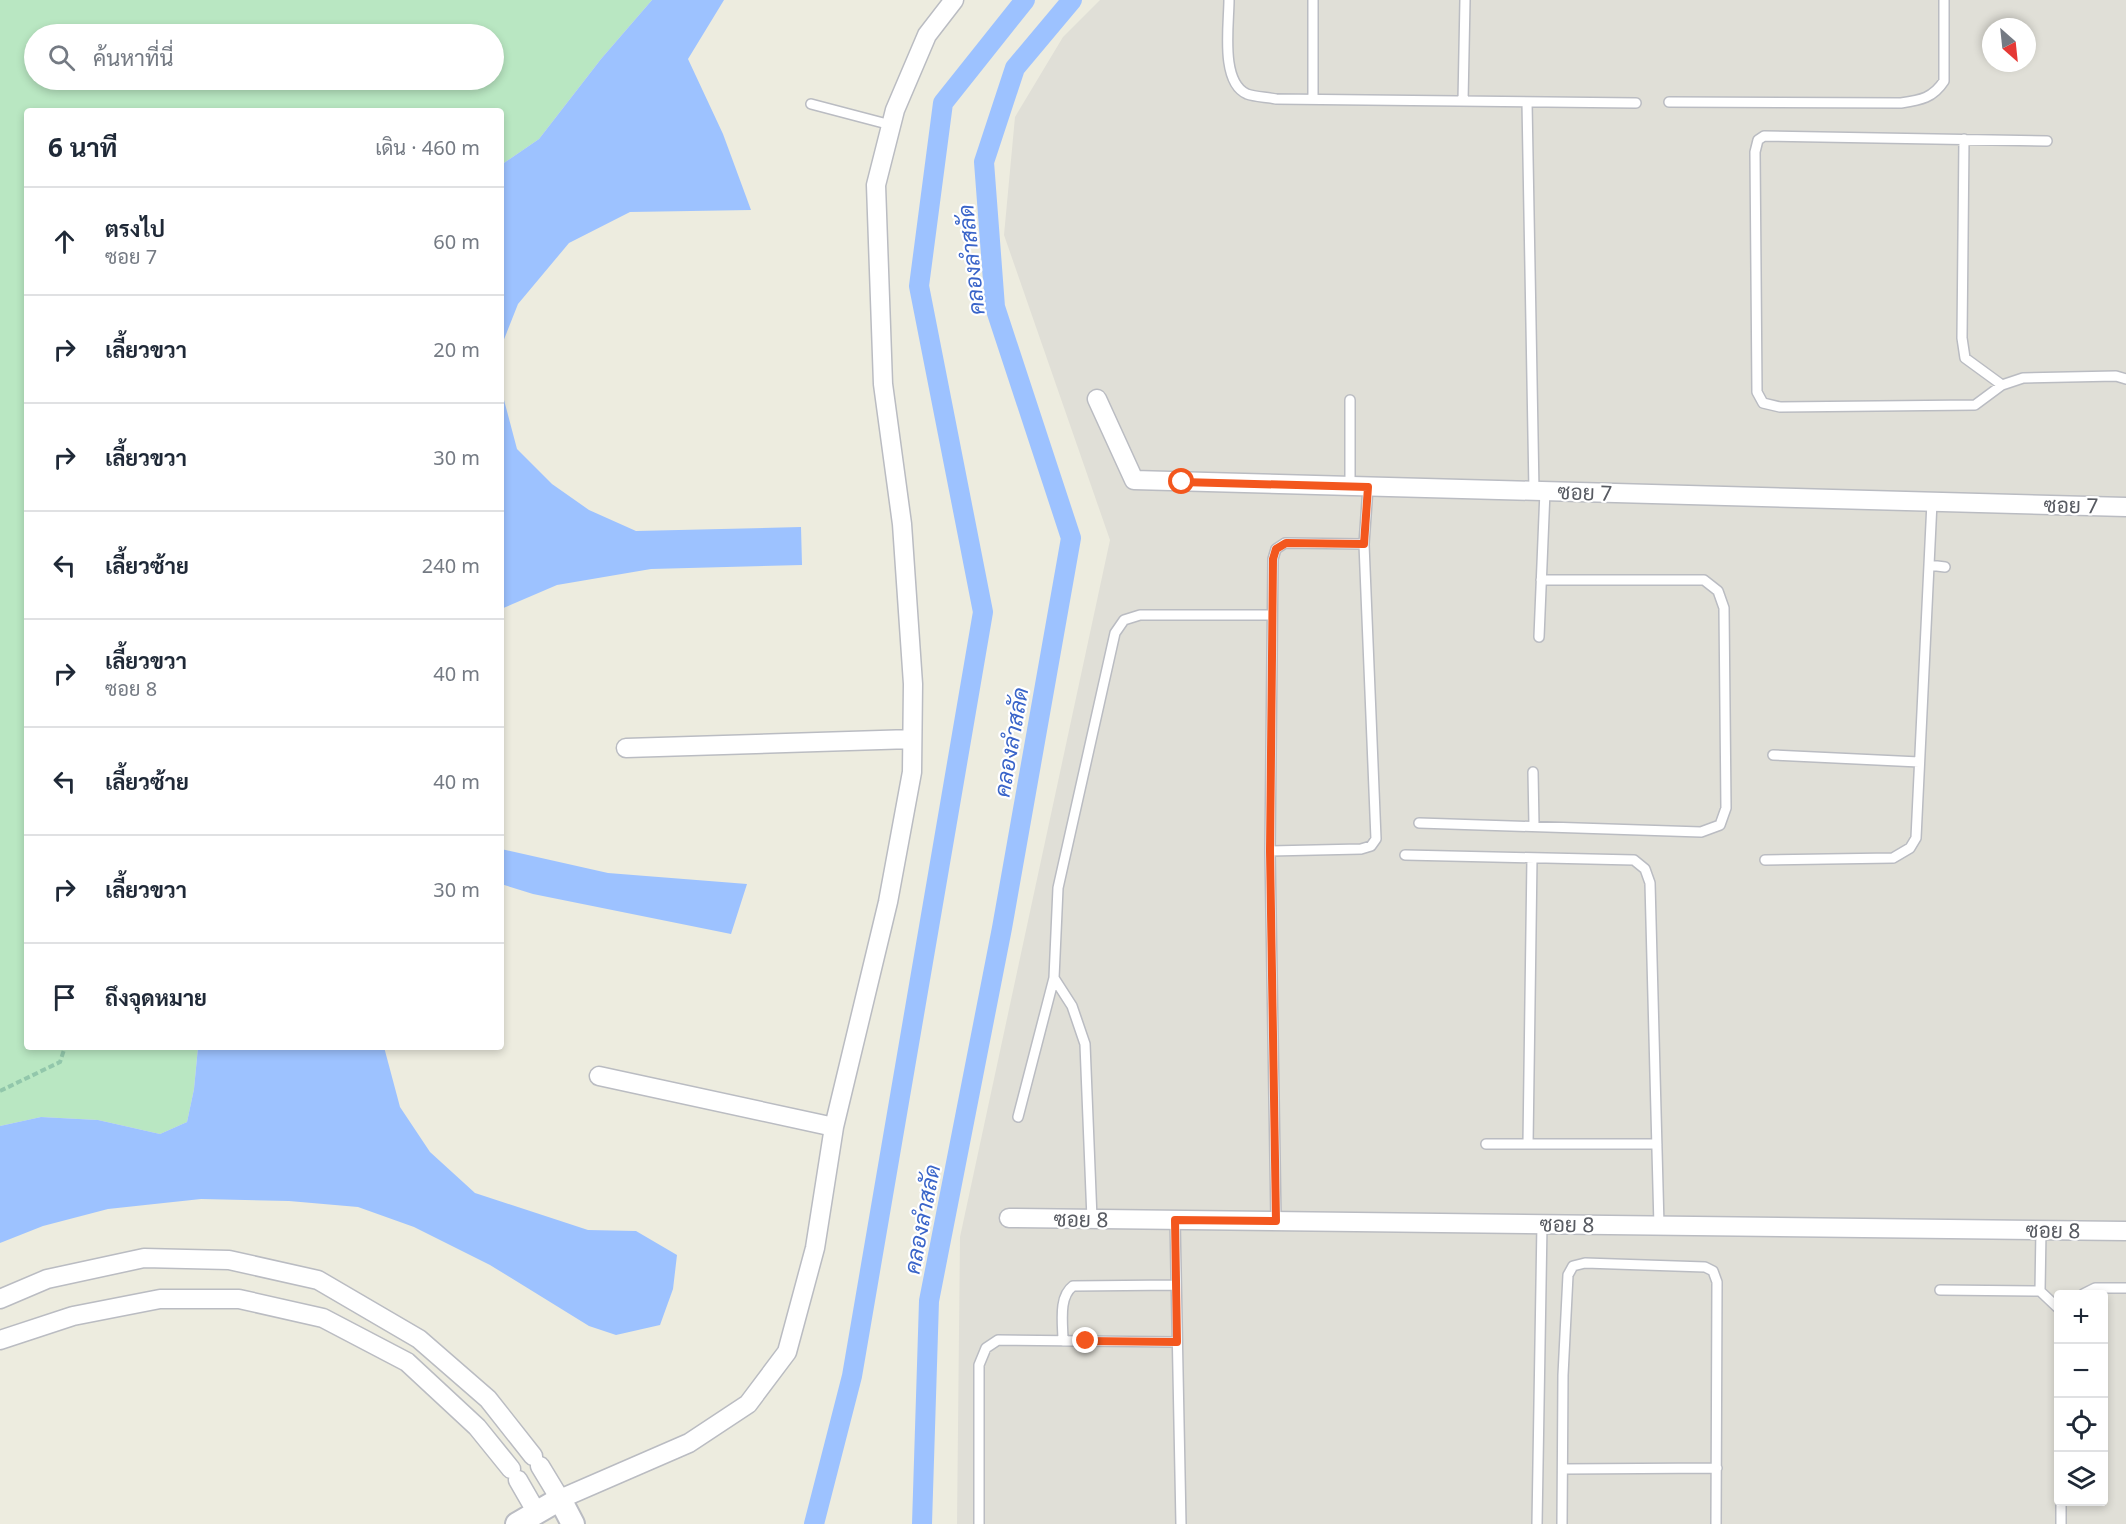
<!DOCTYPE html>
<html lang="th">
<meta charset="utf-8">
<style>
:root{--surface:#fff;--page:#f6f6f7;--text:#1f2937;--muted:#747a83;--line:#e0e1e3}
body{margin:0;font-family:"Noto Sans",Sarabun,sans-serif;background:var(--page);color:var(--text)}
.controls{position:absolute;right:18px;bottom:18px;display:grid;overflow:hidden;border-radius:6px;box-shadow:0 3px 9px #0003}
.controls button{width:54px;height:54px;display:grid;place-items:center;padding:0;border:0;border-bottom:2px solid var(--line);background:var(--surface);color:var(--text);font:30px sans-serif}
.compass{position:absolute;left:1982px;top:18px;width:54px;height:54px;border-radius:50%;background:var(--surface);box-shadow:0 3px 9px #0003;rotate:153deg}
.stop{position:absolute;width:18px;height:18px;margin:-14px;border:4px solid #f3571e;border-radius:50%;background:#fff}
.stop.end{background:#f3571e;border-color:#fff;box-shadow:0 2px 6px #0008}
.list{margin:0;padding:0;list-style:none}
h2{display:flex;justify-content:space-between;align-items:center;height:78px;margin:0;padding:0 24px;font-size:26px}
h2 small{font-size:20px;font-weight:400;color:var(--muted)}
.list li{display:grid;grid-template-columns:39px 1fr auto;gap:18px;align-items:center;box-sizing:border-box;height:108px;padding:0 24px;border-top:2px solid var(--line)}
.list b{display:block;font-size:22px;white-space:nowrap}
.list p{margin:0;font-size:20px;white-space:nowrap;color:var(--muted)}
.list em{font-size:20px;font-style:normal;color:var(--muted)}
.icon{flex:none;width:33px;height:33px;fill:none;stroke:currentColor;stroke-width:2;stroke-linecap:round;stroke-linejoin:round}
.map{position:relative;flex:none;width:2126px;height:1524px;overflow:hidden}
.search{position:absolute;background:var(--surface);box-shadow:0 3px 9px #0003;left:24px;top:24px;width:480px;height:66px;display:flex;align-items:center;gap:15px;box-sizing:border-box;padding:0 21px;border-radius:33px;color:var(--muted);font-size:22px}
.panel{position:absolute;background:var(--surface);box-shadow:0 3px 9px #0003;left:24px;top:108px;width:480px;height:942px;border-radius:6px}
.map>svg:first-child{display:block}
.industrial{fill:#e0dfd7;fill-rule:evenodd}
.green{fill:#b9e7c2;fill-rule:evenodd}
.water{fill:#9dc2ff}
.lines{fill:none;stroke-linecap:round;stroke-linejoin:round}
.canal{stroke:#9dc2ff;stroke-width:20}
.service-casing{stroke:#babcc2;stroke-width:12}
.minor-casing{stroke:#babcc2;stroke-width:21}
.tertiary-casing{stroke:#babcc2;stroke-width:26}
.path{stroke:#92c7ab;stroke-width:4;stroke-dasharray:6 3;stroke-linecap:butt}
.service{stroke:#fff;stroke-width:9}
.minor{stroke:#fff;stroke-width:18}
.tertiary{stroke:#fff;stroke-width:22}
.route{stroke:#f3571e;stroke-width:8}
.labels{text-anchor:middle;dominant-baseline:central;stroke-width:4.5;stroke-linejoin:round;paint-order:stroke}
.street-label{font-size:21px;fill:#585b62;stroke:#fff}
.water-label{font-size:22px;font-style:italic;fill:#3964c9;stroke:#fff}
</style>
<div class="map">
<svg width="2126" height="1524" viewBox="0 0 2126 1524">
<rect width="100%" height="100%" fill="#edecdf"/>
<path class="industrial" d="M1100,0h1026v1524h-1169l3,-287 150,-697 -106,-305 11,-118 48,-80zM1991,27h36v36h-36zM2058,1294h46v208h-46z"/>
<path class="green" d="M0,0h652l-51,59 -62,80 -38,26v-54h-474v936h171l-4,42 -7,33 -27,12 -62,-14 -57,-3 -41,9zM34,34h460v46h-460z"/>
<path class="water" d="M652,0h72l-36,59 35,75 28,76 -121,2 -61,31 -51,61 -17,43v-182l38,-26 62,-80z
M501,355l3,45 13,49 35,35 37,26 47,21 165,-4 1,38 -151,4 -94,16 -56,24z
M501,849l107,24 139,11 -16,50 -198,-40 -32,-10z
M198,1047h186l16,60 30,45 45,41 113,37 48,1 41,24 -4,34 -13,36 -44,10 -27,-9 -99,-61 -76,-38 -56,-20 -69,-6 -88,-2 -93,10 -65,17 -43,17v-117l41,-9 57,3 62,14 27,-12 7,-33z"/>
<g class="lines">
<path class="canal" d="M814,1524l38,-148 131,-764 -64,-326 24,-183 82,-103
M922,1524l7,-223 73,-373 69,-390 -76,-231 -11,-145 31,-94 57,-68"/>
<g class="service-casing">
<path id="service" d="M1229,0c0,25 -9,82 18,94 8,3 20,3 29,5l360,4
M1313,99v-99
M1463,101l2,-101
M1527,102l7,389
M1669,102l232,1c20,-3 32,-5 43,-22v-81
M811,104l80,21
M1964,139l-2,199 3,20 37,27
M2047,141l-283,-5 -6,4 -3,12 2,240 6,11 17,4 195,-2 27,-20 21,-7 93,-2 10,3
M1350,486v-86
M1929,565l16,2
M1539,637l6,-146
M1773,755l146,7
M1533,772l1,53
M1419,823l282,9 19,-7 6,-17 -2,-200 -6,-17 -14,-11h-163
M1270,851l91,-2 10,-3 5,-7 -12,-295 4,-57
M1405,855l229,5 11,9 5,14 9,343
M1765,860l128,-2 17,-10 6,-10 16,-336
M1018,1117l36,-139
M1486,1144h171
M1528,1144l4,-286
M1092,1219l-7,-175 -13,-38 -18,-28 4,-90 57,-255 9,-13 16,-5h132
M1175,1220l6,304
M1276,1221l-6,-370 3,-292 3,-10 9,-6 79,1
M2041,1230l-1,61 18,17
M1940,1290l100,1
M2083,1294l12,-6h31
M1063,1341c0,-17 -5,-44 10,-55l103,-1
M1563,1469l154,-1
M979,1524v-159l7,-17 12,-8 179,2
M1537,1524l5,-300
M1562,1524l1,-149 5,-100 5,-9 12,-3 120,4 8,4 4,11 -1,242
M2061,1524v-22"/>
</g>
<g class="minor-casing">
<path id="minor" d="M1097,399l37,81 992,27
M626,748l286,-9
M599,1076l235,51
M1009,1218l1117,13
M0,1299l47,-20 97,-21 85,2 89,20 101,59 69,60 45,57
M0,1340l73,-24 87,-17h79l84,19 84,44 70,65 34,42
M540,1466l20,33 129,-56 59,-39 39,-52 28,-104 19,-121 54,-225 24,-130 1,-88 -11,-160 -19,-140 -7,-199 19,-75 32,-75 27,-35
M518,1480l19,33"/>
</g>
<g class="tertiary-casing">
<path id="tertiary" d="M517,1524l43,-25 13,25"/>
</g>
<path class="path" d="M0,1091l60,-29 5,-15"/>
<use href="#service" class="service"/>
<use href="#minor" class="minor"/>
<use href="#tertiary" class="tertiary"/>
</g>
<g class="lines">
<path class="route" d="M1086,1341l91,1 -2,-122 101,1 -6,-370 3,-292 3,-10 10,-6 78,1 4,-57 -186,-5"/>
</g>
<g class="labels">
<g class="street-label">
<text transform="translate(1585 492) rotate(2)">ซอย 7</text>
<text transform="translate(2071 505) rotate(1)">ซอย 7</text>
<text transform="translate(1081 1219) rotate(1)">ซอย 8</text>
<text transform="translate(1567 1224) rotate(1)">ซอย 8</text>
<text transform="translate(2053 1230) rotate(1)">ซอย 8</text>
</g>
<g class="water-label">
<text transform="translate(970 260) rotate(-96)">คลองลำสลัด</text>
<text transform="translate(1010 742) rotate(-80)">คลองลำสลัด</text>
<text transform="translate(921 1219) rotate(-79)">คลองลำสลัด</text>
</g>
</g>
</svg>
<div class="controls">
<button>+</button>
<button>−</button>
<button><svg class="icon" aria-label="locate" viewBox="0 0 24 24"><circle cx="12" cy="12" r="6"/><path d="M12 2v4M12 18v4M2 12h4M18 12h4"/></svg></button>
<button><svg class="icon" aria-label="layers" viewBox="0 0 24 24"><path d="M12 4l9 5-9 5-9-5zM3 14l9 5 9-5"/></svg></button>
</div>
<svg class="compass" viewBox="-18 -18 36 36"><path d="M0-13l5 13h-10z" fill="#e53935"/><path d="M0 13l5-13h-10z" fill="#747a83"/></svg>
<div class="stop" style="left:1182px;top:482px"></div>
<div class="stop end" style="left:1086px;top:1341px"></div>
<div class="search"><svg class="icon" aria-label="search" viewBox="0 0 24 24"><circle cx="10" cy="10" r="6"/><path d="M15 15l6 6"/></svg>ค้นหาที่นี่</div>
<section class="panel">
<h2>6 นาที<small>เดิน · 460 m</small></h2>
<ul class="list">
<li><svg class="icon" aria-label="ahead" viewBox="0 0 24 24"><path d="M12 20V5M6 11l6-6 6 6"/></svg><div><b>ตรงไป</b><p>ซอย 7</p></div><em>60 m</em></li>
<li><svg class="icon" aria-label="right" viewBox="0 0 24 24"><path d="M7 20v-9h11M14 6l5 5-5 5"/></svg><div><b>เลี้ยวขวา</b></div><em>20 m</em></li>
<li><svg class="icon" aria-label="right" viewBox="0 0 24 24"><path d="M7 20v-9h11M14 6l5 5-5 5"/></svg><div><b>เลี้ยวขวา</b></div><em>30 m</em></li>
<li><svg class="icon" aria-label="left" viewBox="0 0 24 24"><path d="M17 20v-9H6M10 6l-5 5 5 5"/></svg><div><b>เลี้ยวซ้าย</b></div><em>240 m</em></li>
<li><svg class="icon" aria-label="right" viewBox="0 0 24 24"><path d="M7 20v-9h11M14 6l5 5-5 5"/></svg><div><b>เลี้ยวขวา</b><p>ซอย 8</p></div><em>40 m</em></li>
<li><svg class="icon" aria-label="left" viewBox="0 0 24 24"><path d="M17 20v-9H6M10 6l-5 5 5 5"/></svg><div><b>เลี้ยวซ้าย</b></div><em>40 m</em></li>
<li><svg class="icon" aria-label="right" viewBox="0 0 24 24"><path d="M7 20v-9h11M14 6l5 5-5 5"/></svg><div><b>เลี้ยวขวา</b></div><em>30 m</em></li>
<li><svg class="icon" aria-label="arrive" viewBox="0 0 24 24"><path d="M6 21V4h12l-3 4 3 4H6"/></svg><div><b>ถึงจุดหมาย</b></div></li>
</ul>
</section>
</div>
